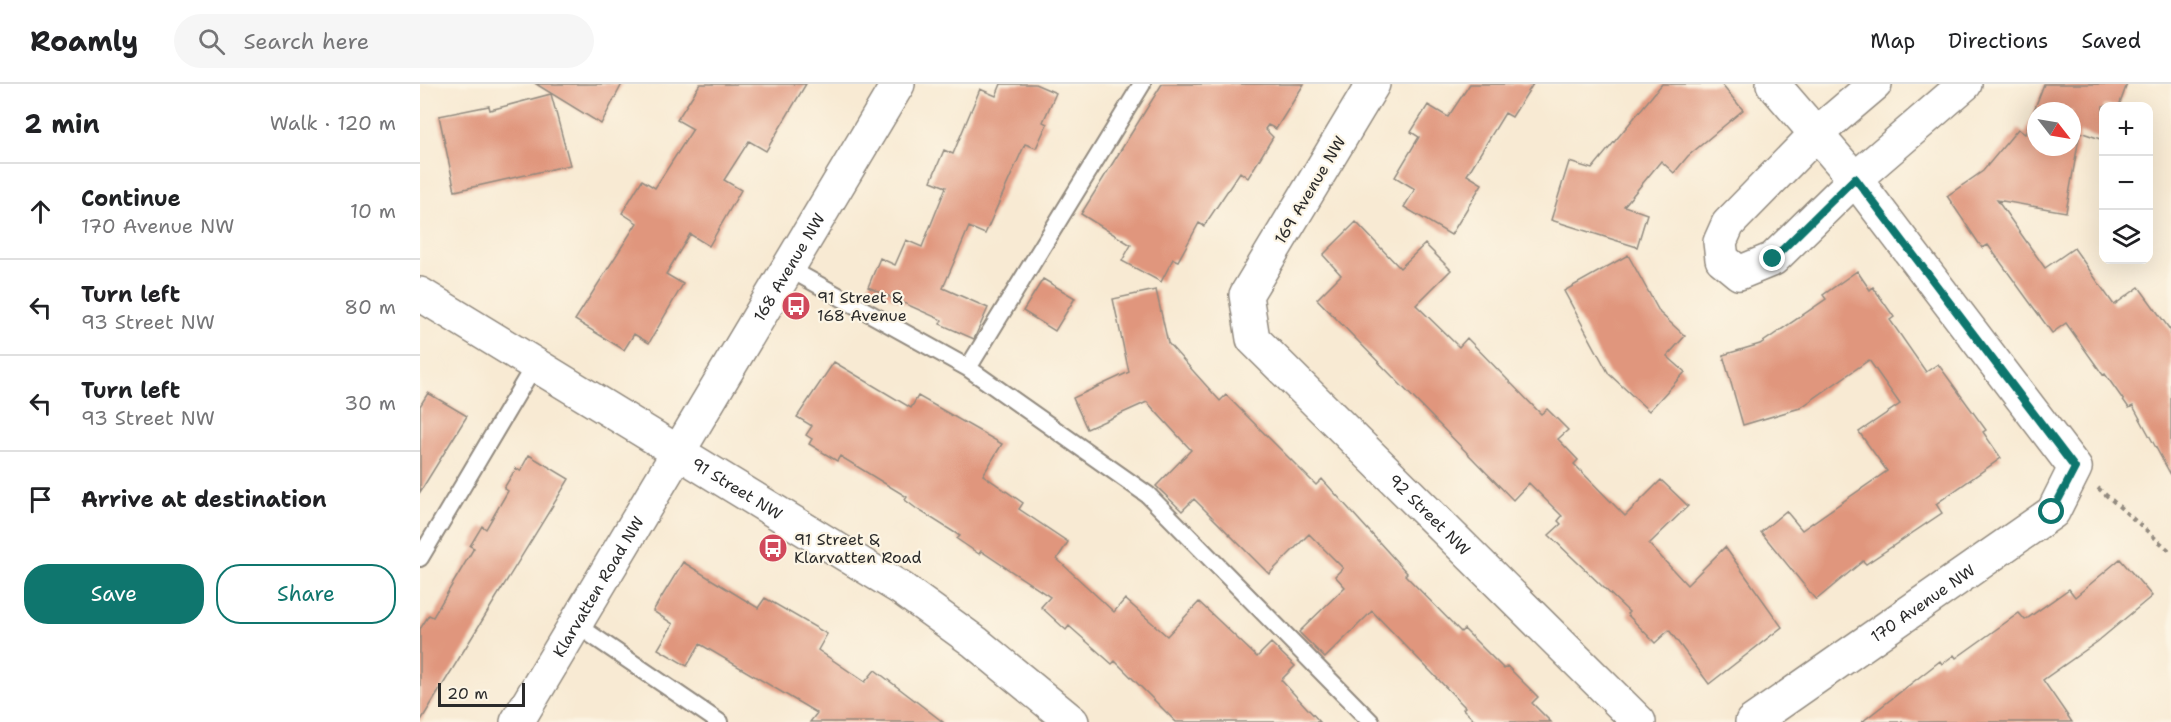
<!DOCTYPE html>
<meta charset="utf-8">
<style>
:root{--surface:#fff;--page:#f6f6f6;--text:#202124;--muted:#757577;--line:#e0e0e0;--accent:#0f766e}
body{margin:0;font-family:"Shantell Sans",sans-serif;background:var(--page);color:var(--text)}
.controls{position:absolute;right:18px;top:18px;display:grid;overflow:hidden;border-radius:12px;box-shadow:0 6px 24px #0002}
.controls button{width:54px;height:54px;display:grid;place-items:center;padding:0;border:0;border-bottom:2px solid var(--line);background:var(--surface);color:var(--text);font:30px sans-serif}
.compass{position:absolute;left:1607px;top:18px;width:54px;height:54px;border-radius:50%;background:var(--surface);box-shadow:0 6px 24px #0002;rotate:121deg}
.scale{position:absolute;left:18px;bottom:15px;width:87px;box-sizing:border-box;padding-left:6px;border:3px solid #2b2b2b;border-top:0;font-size:16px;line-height:21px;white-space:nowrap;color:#2b2b2b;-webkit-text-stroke:4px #fcf5e5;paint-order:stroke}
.stop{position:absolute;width:18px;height:18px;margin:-14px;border:4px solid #0f766e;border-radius:50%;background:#fff}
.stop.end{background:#0f766e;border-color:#fff;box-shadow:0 2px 6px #0008}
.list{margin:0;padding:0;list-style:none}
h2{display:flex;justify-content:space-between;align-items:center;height:78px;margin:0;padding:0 24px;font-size:26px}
h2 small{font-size:20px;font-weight:400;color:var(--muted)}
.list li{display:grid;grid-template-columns:39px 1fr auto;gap:18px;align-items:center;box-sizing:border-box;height:96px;padding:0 24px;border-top:2px solid var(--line)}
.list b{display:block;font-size:22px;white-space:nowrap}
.list p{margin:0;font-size:20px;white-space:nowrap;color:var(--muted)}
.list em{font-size:20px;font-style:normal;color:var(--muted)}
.actions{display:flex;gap:12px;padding:18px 24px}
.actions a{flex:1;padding:14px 0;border:2px solid var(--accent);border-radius:24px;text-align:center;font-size:21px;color:var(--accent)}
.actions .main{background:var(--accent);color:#fff}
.icon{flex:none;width:33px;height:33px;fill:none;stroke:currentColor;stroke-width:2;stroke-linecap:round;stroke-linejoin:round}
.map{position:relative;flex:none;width:1751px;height:638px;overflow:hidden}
header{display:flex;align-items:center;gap:36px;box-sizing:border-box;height:84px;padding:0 30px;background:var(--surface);border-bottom:2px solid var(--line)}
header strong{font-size:28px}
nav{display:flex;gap:33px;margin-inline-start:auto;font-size:21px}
.search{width:420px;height:54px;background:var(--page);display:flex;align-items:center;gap:15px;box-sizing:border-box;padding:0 21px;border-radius:33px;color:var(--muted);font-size:22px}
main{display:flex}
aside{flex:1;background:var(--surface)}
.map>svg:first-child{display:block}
.building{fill:#e0967d;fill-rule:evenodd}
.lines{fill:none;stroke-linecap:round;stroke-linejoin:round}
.lane-casing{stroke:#928a7f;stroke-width:20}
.street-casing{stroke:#928a7f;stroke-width:36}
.secondary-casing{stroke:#928a7f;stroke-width:36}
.path{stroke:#928a7f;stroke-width:4;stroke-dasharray:4.5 4.5;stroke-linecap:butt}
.lane{stroke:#fff;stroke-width:16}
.street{stroke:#fff;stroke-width:33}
.secondary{stroke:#fff;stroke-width:33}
.route{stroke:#0f766e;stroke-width:8}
.labels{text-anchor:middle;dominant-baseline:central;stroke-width:4.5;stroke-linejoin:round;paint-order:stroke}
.street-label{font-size:16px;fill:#2b2b2b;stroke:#fcf5e5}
.poi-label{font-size:16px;fill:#2b2b2b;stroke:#fcf5e5;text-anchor:start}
</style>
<header>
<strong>Roamly</strong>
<div class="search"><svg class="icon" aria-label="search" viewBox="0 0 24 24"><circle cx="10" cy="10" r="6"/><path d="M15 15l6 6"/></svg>Search here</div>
<nav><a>Map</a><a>Directions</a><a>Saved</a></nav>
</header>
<main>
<aside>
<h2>2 min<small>Walk · 120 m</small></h2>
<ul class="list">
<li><svg class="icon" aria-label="ahead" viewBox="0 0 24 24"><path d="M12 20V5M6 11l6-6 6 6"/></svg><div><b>Continue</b><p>170 Avenue NW</p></div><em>10 m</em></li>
<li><svg class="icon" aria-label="left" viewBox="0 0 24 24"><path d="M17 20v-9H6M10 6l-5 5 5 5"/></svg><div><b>Turn left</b><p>93 Street NW</p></div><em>80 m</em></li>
<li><svg class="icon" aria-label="left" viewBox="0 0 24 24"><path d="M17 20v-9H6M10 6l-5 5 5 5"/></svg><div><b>Turn left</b><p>93 Street NW</p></div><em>30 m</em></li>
<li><svg class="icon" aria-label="arrive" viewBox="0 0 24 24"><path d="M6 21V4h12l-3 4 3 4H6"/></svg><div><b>Arrive at destination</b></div></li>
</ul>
<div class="actions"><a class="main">Save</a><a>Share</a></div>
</aside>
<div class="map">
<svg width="1751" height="638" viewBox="0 0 1751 638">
<rect width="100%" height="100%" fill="#fcf5e5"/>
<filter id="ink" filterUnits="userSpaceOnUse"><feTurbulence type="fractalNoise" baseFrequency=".0167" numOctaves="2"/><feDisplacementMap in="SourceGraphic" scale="12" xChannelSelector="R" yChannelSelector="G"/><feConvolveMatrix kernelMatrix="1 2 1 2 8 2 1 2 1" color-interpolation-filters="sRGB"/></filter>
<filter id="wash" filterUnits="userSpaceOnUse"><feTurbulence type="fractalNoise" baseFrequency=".008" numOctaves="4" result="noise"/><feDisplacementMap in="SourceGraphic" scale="24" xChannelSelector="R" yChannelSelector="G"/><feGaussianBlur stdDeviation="1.35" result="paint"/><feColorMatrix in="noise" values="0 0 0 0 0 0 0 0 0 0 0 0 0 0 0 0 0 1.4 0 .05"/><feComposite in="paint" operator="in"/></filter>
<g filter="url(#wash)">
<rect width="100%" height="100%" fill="#f8ead3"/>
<g id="blocks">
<path class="building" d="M116,0h86l-21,40z
M280,0h106l-40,67 -17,-10 -25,39 17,10 -32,56 -19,-12 -24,40 17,10 -34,59 -15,-9 -10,16 -49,-30 62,-97 -15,-10 20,-33 13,8 38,-59 -16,-9z
M581,0h34l21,9 -13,29 4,2 -11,24 -11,-4 -40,90 -16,-7 -26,61 45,20 -14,31 -34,-15 2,-4 -74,-33 12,-29 15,7 11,-25 16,7 24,-60 -15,-6 13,-31 9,4 27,-65 16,7z
M742,0h142l-28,45 -8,-4 -3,4 8,8 -25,41 -8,-6 -36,54 -5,-3 -21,38 -5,-2 -12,23 -39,-21 9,-16 -50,-31z
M1050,0h63l-21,33 -7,-4 -38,62 15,9 -31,51 -47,-28 11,-18 -20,-12 24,-40 -8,-5 17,-27 20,12z
M1242,0h59l22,26 -55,46 -14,17 -13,-12 -37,45 23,8 -10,33 -86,-27 18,-58 23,7z
M1624,0h83l-8,22h-16v34l-23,-8 -14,80 -69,-12 48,68 29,-20 40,57 25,-18 32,44v144l-38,-69 -4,2 -24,-34 -2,1 -37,-52 -14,10 -64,-88 -6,3 -35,-52 36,-25 35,-42 7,5zM1616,27h36v36h-36z
M131,10l19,71 -115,26 -16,-75 50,-10 1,4z
M936,138l44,46 25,-24 26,26 -35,35 43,42 8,-9 74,76 6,-5 21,21 -10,9 20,21 -4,4 51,52 36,-36 27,26 -39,38 38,41 38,-38 57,80 -73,57 -40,-54 -14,13 -28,-29 2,-2 -80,-77 12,-11 -3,-3 4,-5 -33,-33 -16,17 -196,-201 24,-24 -18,-20z
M1208,171l32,58 25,23 -18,20 18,16 -36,39 -40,-37 -45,-83z
M1437,187l13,19 3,-3 21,30 -4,3 36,52 12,-8 48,66 -3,2 18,26 -65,46 6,9 -76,51 -3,-3 -47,39 -55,-68 25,-21 16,19 85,-59 -28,-39 41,-28 -31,-44 -69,48 -57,17 -20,-70 37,-11 66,-45 -3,-4z
M623,195l32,19 -20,33 -32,-20z
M736,206l12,53 52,58 6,-6 90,90 6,-6 85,94 -2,2 56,57 3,-3 40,40 3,-3 31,31 -6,6 19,19h-75l-13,-13 2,-2 -93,-96 -47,47 -26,-26 46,-45 -10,-11 8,-8 -34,-34 -40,40 -75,-75 -12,12 -26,-25 35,-36 -44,-48 -60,27 -14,-31 56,-26 -16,-73z
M414,278l77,46 7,-12 84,48 -19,31 40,28 -4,6 49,33 -11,17 57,53 11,-13 42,37 32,-34 58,55 14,-14 24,23 -14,14 39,42h-144l-61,-61 -3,3 -43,-38 -3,4 -25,-23 9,-10 -69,-46 -2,3 -22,-15 3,-3 -43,-27 -12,-9 2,-3 -67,-41 -3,5 -28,-17 3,-5 -6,-4 6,-9 -15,-9z
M8,309l39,23 -47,76v-86z
M109,371l40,24 -149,243v-93l9,-14 4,2 41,-69 -4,-2 12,-20 4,3 22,-38 -4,-3 12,-20 4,3z
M1700,475l32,37 -55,46 -54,38 29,42h-210l78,-61 2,3 12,-9 2,3 63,-45 6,7 44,-31 6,8z
M263,478l75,46 7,-10 62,36 -9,16 47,32 10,-12 68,52h-133l7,-9 -117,-69 -13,22 -29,-17 15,-25 -20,-13z"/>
</g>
</g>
<g filter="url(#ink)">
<use href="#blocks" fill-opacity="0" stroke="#928a7f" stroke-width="1.5"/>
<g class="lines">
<g class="lane-casing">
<path id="lane" d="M368,184l180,100 180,127 223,227
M548,284l174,-284
M0,474l115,-194
M157,541l142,97"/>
</g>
<g class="street-casing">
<g id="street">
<path id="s1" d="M953,0l-127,211 7,44 386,383"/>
<path d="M1455,0l-60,51 -87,89 -8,18 2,17 17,14 34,-14 82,-80 110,-95"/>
<path id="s2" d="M1332,638l301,-210 22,-44 -220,-289 -82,-95"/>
</g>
</g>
<g class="secondary-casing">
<g id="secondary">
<path id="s3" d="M0,210l482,295 73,53 97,80"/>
<path id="s4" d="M97,638l381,-638"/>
</g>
</g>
<path class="path" d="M1678,404l73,64"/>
<use href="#lane" class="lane"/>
<use href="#street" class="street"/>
<use href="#secondary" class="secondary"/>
</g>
</g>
<g class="lines" filter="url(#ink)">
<path class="route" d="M1353,175l82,-81 220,290 -23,44"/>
</g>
<defs>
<g id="bus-disc" transform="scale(1.5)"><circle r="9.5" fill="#d1495b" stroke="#fcf5e5"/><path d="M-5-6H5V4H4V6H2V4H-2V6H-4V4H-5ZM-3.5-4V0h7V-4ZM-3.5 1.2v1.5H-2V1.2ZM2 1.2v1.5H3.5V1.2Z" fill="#fff"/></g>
</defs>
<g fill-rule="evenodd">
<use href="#bus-disc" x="376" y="222"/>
<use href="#bus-disc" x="353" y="464"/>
</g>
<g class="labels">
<g class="street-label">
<text transform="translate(890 106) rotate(-59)">169 Avenue NW</text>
<text stroke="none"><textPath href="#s4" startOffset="530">168 Avenue NW</textPath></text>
<text stroke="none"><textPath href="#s3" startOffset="372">91 Street NW</textPath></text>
<text stroke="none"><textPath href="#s1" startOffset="540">92 Street NW</textPath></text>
<text stroke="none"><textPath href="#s4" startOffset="158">Klarvatten Road NW</textPath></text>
<text stroke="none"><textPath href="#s2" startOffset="208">170 Avenue NW</textPath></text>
</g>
<g class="poi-label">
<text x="397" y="213">91 Street &amp;<tspan x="397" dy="18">168 Avenue</tspan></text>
<text x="374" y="455">91 Street &amp;<tspan x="374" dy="18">Klarvatten Road</tspan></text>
</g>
</g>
</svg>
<div class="controls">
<button>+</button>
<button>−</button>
<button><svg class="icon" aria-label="layers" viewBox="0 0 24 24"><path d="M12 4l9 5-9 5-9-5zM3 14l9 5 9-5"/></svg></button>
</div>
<svg class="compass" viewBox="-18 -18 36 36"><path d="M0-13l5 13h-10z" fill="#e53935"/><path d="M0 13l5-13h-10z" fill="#757577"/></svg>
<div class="scale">20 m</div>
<div class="stop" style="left:1632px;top:428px"></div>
<div class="stop end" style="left:1353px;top:175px"></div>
</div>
</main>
